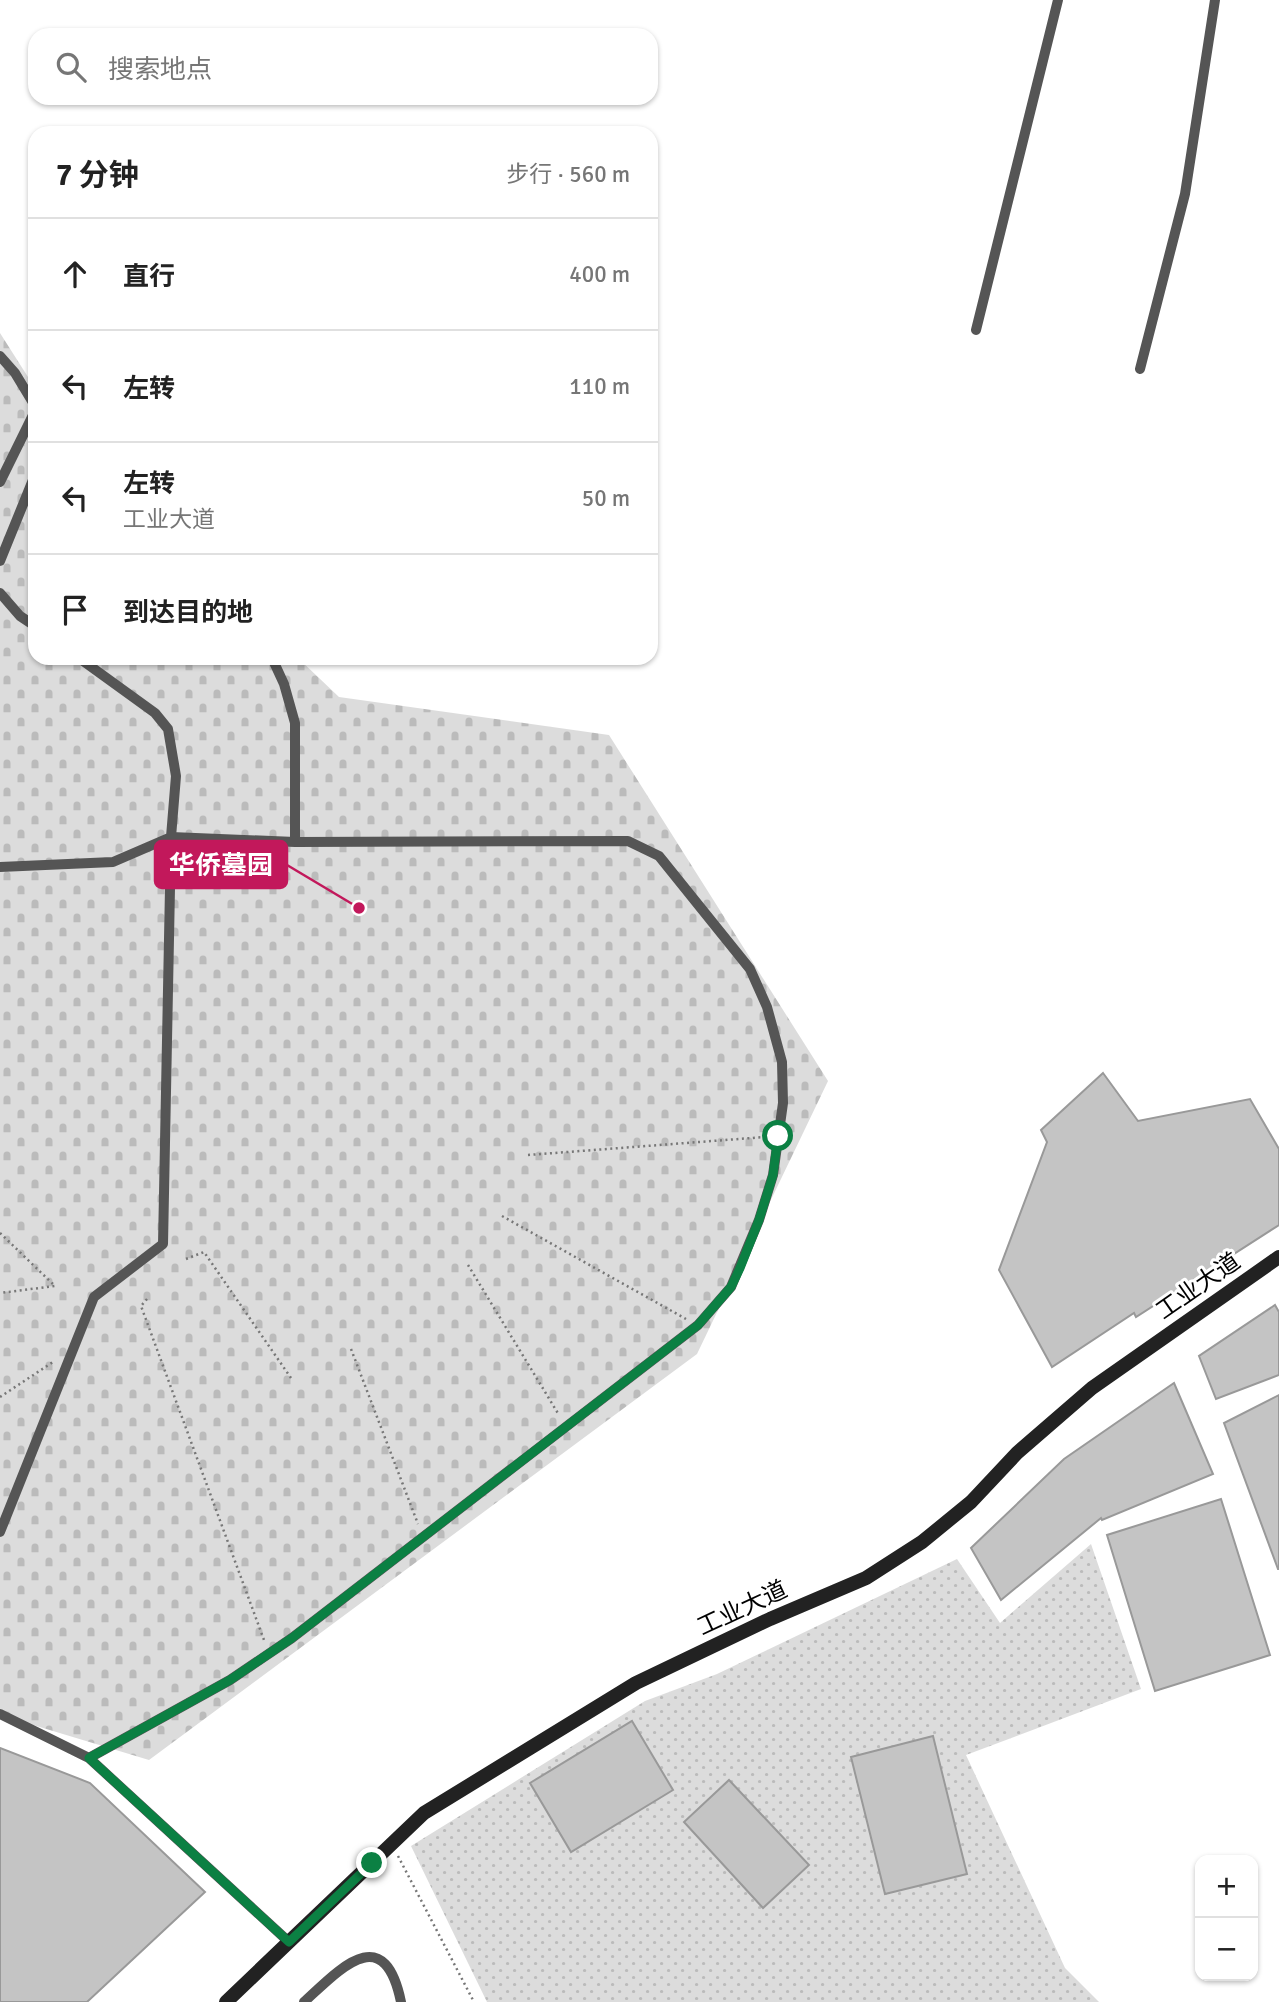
<!DOCTYPE html>
<html lang="zh">
<meta charset="utf-8">
<style>
:root{--surface:#fff;--page:#f6f6f6;--text:#222;--muted:#767676;--line:#e0e0e0}
body{margin:0;font-family:Signika,"Noto Sans SC",sans-serif;background:var(--page);color:var(--text)}
.controls{position:absolute;right:21px;bottom:21px;display:grid;overflow:hidden;border-radius:14px;box-shadow:0 2px 5px #0004}
.controls button{width:63px;height:63px;display:grid;place-items:center;padding:0;border:0;border-bottom:2px solid var(--line);background:var(--surface);color:var(--text);font:35px sans-serif}
.stop{position:absolute;width:21px;height:21px;margin:-16px;border:5px solid #0b8043;border-radius:50%;background:#fff}
.stop.end{background:#0b8043;border-color:#fff;box-shadow:0 2px 7px #0008}
.list{margin:0;padding:0;list-style:none}
h2{display:flex;justify-content:space-between;align-items:center;height:91px;margin:0;padding:0 28px;font-size:30px}
h2 small{font-size:23px;font-weight:400;color:var(--muted)}
.list li{display:grid;grid-template-columns:46px 1fr auto;gap:21px;align-items:center;box-sizing:border-box;height:112px;padding:0 28px;border-top:2px solid var(--line)}
.list b{display:block;font-size:26px;white-space:nowrap}
.list p{margin:0;font-size:23px;white-space:nowrap;color:var(--muted)}
.list em{font-size:23px;font-style:normal;color:var(--muted)}
.icon{flex:none;width:38px;height:38px;fill:none;stroke:currentColor;stroke-width:2;stroke-linecap:round;stroke-linejoin:round}
.map{position:relative;flex:none;width:1279px;height:2002px;overflow:hidden}
.search{position:absolute;background:var(--surface);box-shadow:0 2px 5px #0004;left:28px;top:28px;width:630px;height:77px;display:flex;align-items:center;gap:18px;box-sizing:border-box;padding:0 24px;border-radius:21px;color:var(--muted);font-size:26px}
.panel{position:absolute;background:var(--surface);box-shadow:0 2px 5px #0004;left:28px;top:126px;width:630px;height:539px;border-radius:21px}
.map>svg:first-child{display:block}
.green{fill:url(#green-dots)}
.cemetery{fill:url(#cemetery-stones)}
.building{fill:#c4c4c4;stroke:#999;stroke-width:2}
.lines{fill:none;stroke-linecap:round;stroke-linejoin:round}
.path{stroke:#777;stroke-width:2.5;stroke-dasharray:2 3.5;stroke-linecap:butt}
.lane{stroke:#555;stroke-width:10}
.secondary{stroke:#222;stroke-width:14}
.route{stroke:#0b8043;stroke-width:9}
.labels{text-anchor:middle;dominant-baseline:central;stroke-width:6;stroke-linejoin:round;paint-order:stroke}
.street-label{font-size:24px;fill:#000;stroke:#fff}
.leader{fill:none;stroke:#c2185b;stroke-width:2.5}
.callout-dot{fill:#c2185b;stroke:#fff;stroke-width:2.5}
.callout{fill:#c2185b;stroke:#c2185b;stroke-width:2.5}
.callout-label{font-size:26px;text-anchor:middle;font-weight:bold;fill:#fff}
</style>
<div class="map">
<svg width="1279" height="2002" viewBox="0 0 1279 2002">
<defs>
<pattern id="green-dots" width="8" height="8" patternUnits="userSpaceOnUse" patternTransform="scale(1.75)"><rect width="8" height="8" fill="#dcdcdc"/><path d="M2 2h.1M6 6h.1" fill="none" stroke="#bbb" stroke-width="1.8" stroke-linecap="round"/></pattern>
<pattern id="cemetery-stones" width="16" height="16" patternUnits="userSpaceOnUse" patternTransform="scale(1.75)"><rect width="16" height="16" fill="#dcdcdc"/><path d="M2 7V4a2 2 0 0 1 4 0v3zM10 15v-3a2 2 0 0 1 4 0v3z" fill="#bbb"/></pattern>
</defs>
<rect width="100%" height="100%" fill="#fff"/>
<path class="green" d="M1091,1544l50,145 -175,66 99,213 34,34h-612l-76,-156 234,-145 72,-27 240,-115 43,64z"/>
<path class="cemetery" d="M0,333l35,55v270h263l41,39 270,38 219,346 -131,273 -548,406 -149,-45z"/>
<path class="building" d="M1103,1073l35,48 112,-22 29,50v76l-143,92 -2,-4 -82,54 -53,-97 48,-128 -6,-12z
M1275,1305l4,7v63l-63,24 -17,-43z
M1174,1383l39,91 -111,46 -1,-2 -100,82 -30,-52 93,-89z
M1279,1395v174h-1l-54,-146z
M1221,1499l49,156 -115,36 -48,-156z
M632,1721l41,69 -102,62 -41,-69z
M933,1736l34,138 -82,20 -34,-137z
M0,1748l90,35 115,109 -118,110h-87z
M729,1780l80,85 -46,43 -79,-86z"/>
<g class="lines">
<path class="path" d="M528,1155l237,-18
M502,1216l184,103
M0,1233l55,53 -55,7
M186,1259l18,-7 87,126
M468,1265l91,150
M147,1299l-6,7 123,334
M351,1349l67,175
M0,1397l53,-35
M398,1856l76,146"/>
<path class="lane" d="M976,330l82,-330
M0,356l15,17 20,33
M1140,369l45,-175 30,-194
M0,482l35,-71
M0,561l35,-86
M0,593l20,23 15,10
M272,658l12,26 11,39v119
M0,867l113,-5 58,-25 124,5 333,-1 31,15 91,113 17,38 15,55 1,41 -10,72 -14,45 -28,67 -33,38 -406,313 -62,42 -141,78
M0,1532l94,-235 69,-53 8,-407 5,-61 -8,-47 -13,-16 -76,-55
M0,1714l89,44 200,184
M304,2002c36,-33 80,-82 97,0"/>
<path class="secondary" d="M226,2002l198,-189 212,-130 134,-64 96,-41 56,-36 49,-40 46,-49 75,-65 187,-131"/>
</g>
<g class="lines">
<path class="route" d="M372,1863l-83,79 -200,-184 141,-78 62,-42 406,-313 33,-38 9,-19 19,-48 14,-45 5,-39"/>
</g>
<g class="labels">
<g class="street-label">
<text transform="translate(1198 1286) rotate(-35)">工业大道</text>
<text transform="translate(742 1608) rotate(-25)">工业大道</text>
</g>
</g>
<path class="leader" d="M359 908L287 865"/>
<circle class="callout-dot" cx="359" cy="908" r="7"/>
<rect class="callout" x="155" y="841" width="132" height="47" rx="7"/>
<g class="callout-label">
<text x="221" y="874">华侨墓园</text>
</g>
</svg>
<div class="controls">
<button>+</button>
<button>−</button>
</div>
<div class="stop" style="left:778px;top:1136px"></div>
<div class="stop end" style="left:372px;top:1863px"></div>
<div class="search"><svg class="icon" aria-label="search" viewBox="0 0 24 24"><circle cx="10" cy="10" r="6"/><path d="M15 15l6 6"/></svg>搜索地点</div>
<section class="panel">
<h2>7 分钟<small>步行 · 560 m</small></h2>
<ul class="list">
<li><svg class="icon" aria-label="ahead" viewBox="0 0 24 24"><path d="M12 20V5M6 11l6-6 6 6"/></svg><div><b>直行</b></div><em>400 m</em></li>
<li><svg class="icon" aria-label="left" viewBox="0 0 24 24"><path d="M17 20v-9H6M10 6l-5 5 5 5"/></svg><div><b>左转</b></div><em>110 m</em></li>
<li><svg class="icon" aria-label="left" viewBox="0 0 24 24"><path d="M17 20v-9H6M10 6l-5 5 5 5"/></svg><div><b>左转</b><p>工业大道</p></div><em>50 m</em></li>
<li><svg class="icon" aria-label="arrive" viewBox="0 0 24 24"><path d="M6 21V4h12l-3 4 3 4H6"/></svg><div><b>到达目的地</b></div></li>
</ul>
</section>
</div>
